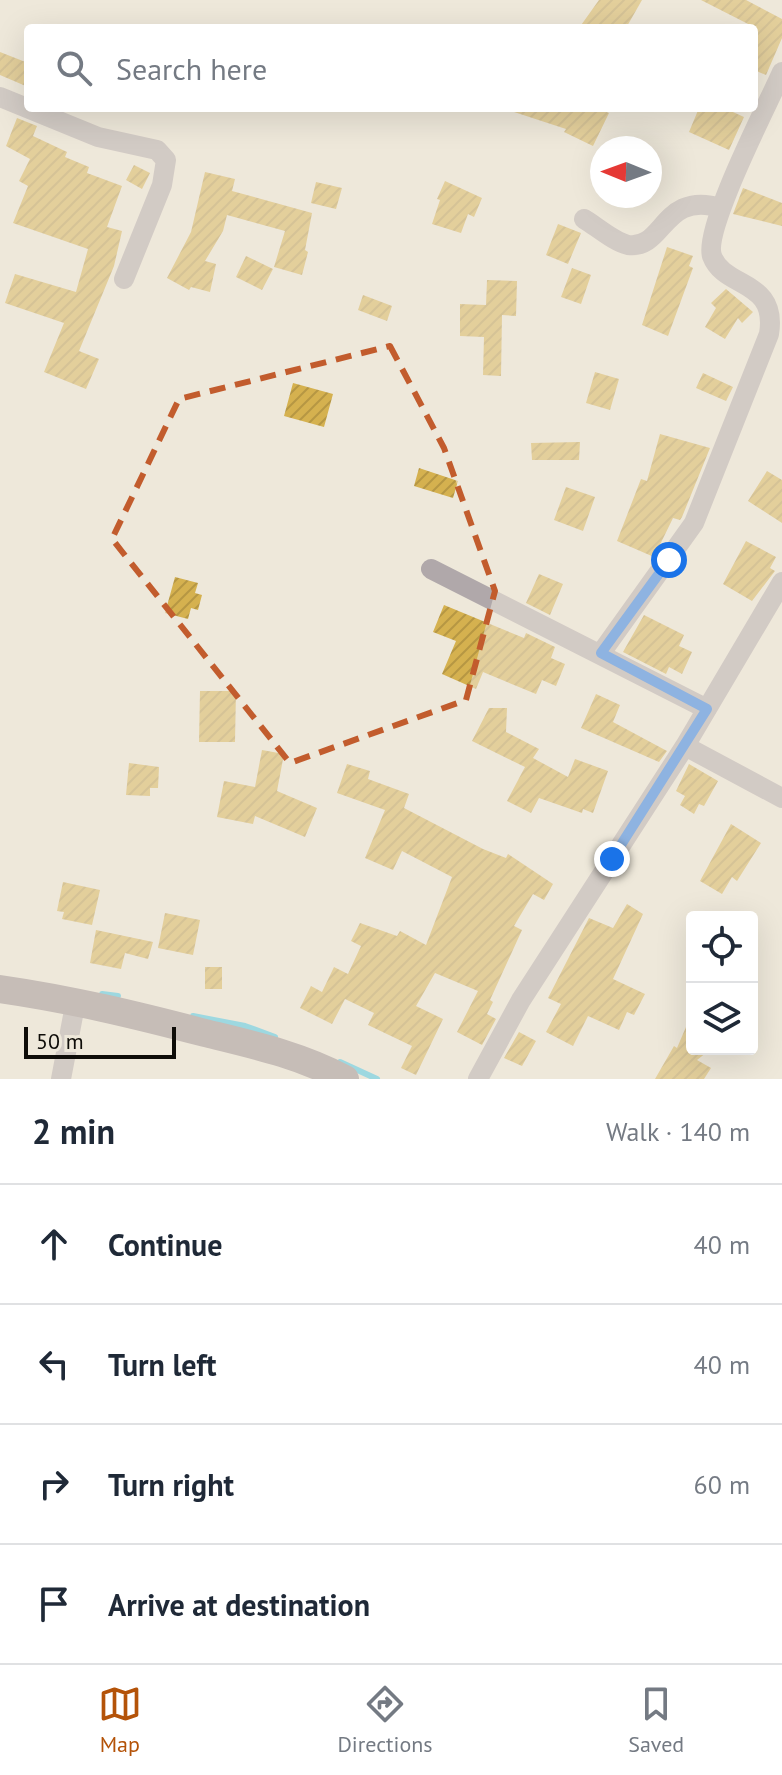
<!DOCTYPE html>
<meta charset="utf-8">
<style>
:root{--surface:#fff;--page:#f2f2f3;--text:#1f2937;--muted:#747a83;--line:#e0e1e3;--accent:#b45309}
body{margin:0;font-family:"PT Sans",sans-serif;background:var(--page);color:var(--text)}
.controls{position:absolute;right:24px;bottom:24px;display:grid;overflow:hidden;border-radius:8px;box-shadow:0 8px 32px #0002}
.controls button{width:72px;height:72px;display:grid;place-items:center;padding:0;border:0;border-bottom:2px solid var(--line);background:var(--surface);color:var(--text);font:40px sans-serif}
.compass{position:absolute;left:590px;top:136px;width:72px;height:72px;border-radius:50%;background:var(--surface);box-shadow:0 8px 32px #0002;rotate:271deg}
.scale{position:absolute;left:24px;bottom:20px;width:152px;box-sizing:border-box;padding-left:8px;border:4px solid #0e0c08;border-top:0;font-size:22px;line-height:28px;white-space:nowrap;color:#0e0c08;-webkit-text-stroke:6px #eee8da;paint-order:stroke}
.stop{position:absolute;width:24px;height:24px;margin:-18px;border:6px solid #1a73e8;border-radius:50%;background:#fff}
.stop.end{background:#1a73e8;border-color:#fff;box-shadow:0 2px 8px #0008}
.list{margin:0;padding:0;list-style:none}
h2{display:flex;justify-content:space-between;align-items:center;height:104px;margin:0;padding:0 32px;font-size:34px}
h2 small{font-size:26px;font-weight:400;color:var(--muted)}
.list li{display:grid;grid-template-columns:52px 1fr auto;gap:24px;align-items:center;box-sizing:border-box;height:120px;padding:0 32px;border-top:2px solid var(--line)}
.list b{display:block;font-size:30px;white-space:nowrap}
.list em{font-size:26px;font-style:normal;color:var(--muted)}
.icon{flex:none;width:44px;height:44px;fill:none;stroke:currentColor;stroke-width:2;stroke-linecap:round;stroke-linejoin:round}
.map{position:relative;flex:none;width:782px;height:1079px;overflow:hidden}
.search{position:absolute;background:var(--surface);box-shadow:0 8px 32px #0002;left:24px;right:24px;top:24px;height:88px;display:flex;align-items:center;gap:20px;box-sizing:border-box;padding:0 28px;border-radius:8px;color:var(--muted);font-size:30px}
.sheet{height:584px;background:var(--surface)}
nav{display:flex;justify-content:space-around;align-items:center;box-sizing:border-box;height:112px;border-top:2px solid var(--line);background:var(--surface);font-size:22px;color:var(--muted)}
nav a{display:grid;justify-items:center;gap:4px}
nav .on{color:var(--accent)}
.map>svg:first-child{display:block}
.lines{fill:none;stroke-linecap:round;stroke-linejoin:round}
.stream{stroke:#3bc5e7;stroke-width:6}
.building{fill:url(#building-hatch)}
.street{stroke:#b0a8aa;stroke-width:20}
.secondary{stroke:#94898c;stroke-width:28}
.route{stroke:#1a73e8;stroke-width:10}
.marked{fill:none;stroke:#c25c2d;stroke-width:6;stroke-dasharray:16 10;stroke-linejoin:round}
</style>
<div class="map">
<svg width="782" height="1079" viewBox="0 0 782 1079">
<defs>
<pattern id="building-hatch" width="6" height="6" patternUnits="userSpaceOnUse" patternTransform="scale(2)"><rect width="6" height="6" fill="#d5b14f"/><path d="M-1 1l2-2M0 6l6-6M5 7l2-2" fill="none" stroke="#b69743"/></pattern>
</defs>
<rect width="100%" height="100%" fill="#eee8da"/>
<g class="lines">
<path class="stream" d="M102,994l16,2
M193,1016l52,10 30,11
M340,1062l37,17"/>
</g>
<path class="building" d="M599,0h43l-16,28h-47z
M701,0h45l36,19v19l-16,37 -12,-5v-43z
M0,52l28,11v24l-28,-12z
M512,108h85l12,5 -16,33 -29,-14 2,-3 -55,-18z
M699,108h25l20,9 -15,33 -40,-18z
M17,118l20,8 -4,10 34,16 -2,5 24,10 -2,6 35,13 -15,41 15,4 -8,35 -35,85 20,8 -13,30 -42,-17 20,-49 -59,-20 10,-29 61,18 12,-43 -75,-26 15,-37 -9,-5 11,-22 -24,-13z
M134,165l16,8 -8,16 -16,-9z
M205,172l30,7 -3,12 80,22 -7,37 3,2 -6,23 -28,-8 11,-36 -58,-16 -4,16 -18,30 11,3 -6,28 -19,-5 -2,3 -22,-12 24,-46z
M445,181l37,17 -8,19 -6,-3 -7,19 -29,-9 8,-24 -3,-1z
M316,182l26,6 -6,21 -25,-6z
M743,188l39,15v23l-49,-12z
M558,224l23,9 -13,31 -22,-9z
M667,247l26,9 -4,10 4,2 -25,68 -26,-11z
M246,256l27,13 -11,21 -26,-13z
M572,268l19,7 -10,29 -20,-7z
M487,280l30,1 -1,35 -14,-1 -1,61 -18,-1 1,-38 -24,-1v-32l26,1z
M726,289l27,23 -11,11 -4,-5 -13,21 -20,-12 11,-19 -5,-5z
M363,295l29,11 -5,15 -29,-11z
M595,372l24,7 -9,31 -24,-7z
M703,373l30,14 -7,14 -30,-13z
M293,383l40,11 -9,33 -40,-11z
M660,434l50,14 -28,69 -2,3 -7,-2 -19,39 -37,-16 24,-62 6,2z
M580,442l-1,18h-47l-1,-17z
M419,468l39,13 -5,17 -39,-12z
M767,471l15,9v43l-34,-22z
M566,487l29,10 -12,34 -29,-11z
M746,541l30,16 -6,11 5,3 -23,30 -29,-17z
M539,574l24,10 -13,31 -24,-12z
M175,577l23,6 -3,10 7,2 -4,15 -7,-2 -3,11 -23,-6z
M444,605l80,33 2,-5 29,14 -4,11 14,6 -9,22 -14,-6 -6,14 -53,-22 -7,17 -34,-15 14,-33 -23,-9z
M644,615l40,20 -5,11 13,6 -10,22 -13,-7 -3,7 -43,-22z
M200,691h36l-1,51h-36z
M596,694l24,11 -7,17 54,29 -8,11 -78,-34z
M489,708h18l-1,24 33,17 -6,9 35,19 7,-18 33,12 -15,42 -10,-4 -1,4 -43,-15 -8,15 -24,-12 18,-34 -53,-26z
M262,750l22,4 -7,37 40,17 -12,29 -50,-21 -2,8 -36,-7 7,-36 31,6z
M129,763l30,4 -1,21h-8v8l-24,-1z
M347,764l23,7 -2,8 41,15 -5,14 79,41 23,9 2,-4 45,30 -9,16 -11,-6 -19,32 8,4 -32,70 3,2 -6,12 9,5 -14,26 -25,-13 21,-41 -43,-18 -19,33 27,13 -27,56 -15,-7 11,-22 -44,-21 6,-12 -29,-14 -13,25 -32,-16 11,-22 11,6 12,-25 14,7 13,-28 -10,-5 9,-18 37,13 3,-5 26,14 26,-68 -50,-26 -9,19 -28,-12 20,-48 -48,-17z
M689,764l29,17 -14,25 -5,-2 -5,10 -14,-9 5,-9 -9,-5z
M731,824l30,19 -24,38 -5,-4 -10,17 -22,-13z
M63,882l37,8 -8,35 -30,-6 2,-7 -7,-1z
M627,904l16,10 -30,65 32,15 -11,21 -7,-3 -8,18 -31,-14 -15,30 -27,-14 15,-28 -13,-6 41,-80 24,10z
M165,913l35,7 -7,35 -35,-7z
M96,930l57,12 -5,17 -23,-6 -4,16 -31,-6z
M205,967h17v22h-17z
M692,1013v36h19l-14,11 14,8 -7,11h-49l19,-33 3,2z
M519,1032l17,9 -14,25 -18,-8z"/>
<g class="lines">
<path class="street" d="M0,97l98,40 59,13 9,10 -4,25 -38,94
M584,219c12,7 30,23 44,26 37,5 34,-55 93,-37
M431,569l276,140
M601,653l93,-130 75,-189c9,-55 -45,-45 -57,-78 -9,-27 56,-152 70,-184
M685,746l97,52
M61,1079l15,-79
M478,1079l43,-79 164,-254 97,-164"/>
<path class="secondary" d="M0,989c70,10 136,26 205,44 49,12 95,22 140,46"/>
</g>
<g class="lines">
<path class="route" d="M612,859l95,-150 -106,-56 68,-93"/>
</g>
<path d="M0 0H782V1079H0ZM390,346l54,102 51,143 -29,109 -176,63 -178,-224 67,-140z" fill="#eee8da" fill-opacity=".55" fill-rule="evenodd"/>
<path class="marked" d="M390,346l54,102 51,143 -29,109 -176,63 -178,-224 67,-140z"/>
</svg>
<div class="controls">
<button><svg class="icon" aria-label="locate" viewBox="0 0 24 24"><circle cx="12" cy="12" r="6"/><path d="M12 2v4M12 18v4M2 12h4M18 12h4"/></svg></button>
<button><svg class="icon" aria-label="layers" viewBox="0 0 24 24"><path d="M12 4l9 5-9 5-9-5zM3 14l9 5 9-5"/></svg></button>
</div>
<svg class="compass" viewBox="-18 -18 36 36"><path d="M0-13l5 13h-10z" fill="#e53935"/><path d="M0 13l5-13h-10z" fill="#747a83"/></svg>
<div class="scale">50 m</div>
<div class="stop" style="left:669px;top:560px"></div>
<div class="stop end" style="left:612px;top:859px"></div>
<div class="search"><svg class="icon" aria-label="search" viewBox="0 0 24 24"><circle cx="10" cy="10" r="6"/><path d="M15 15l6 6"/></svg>Search here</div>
</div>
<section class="sheet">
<h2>2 min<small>Walk · 140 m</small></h2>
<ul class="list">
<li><svg class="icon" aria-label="ahead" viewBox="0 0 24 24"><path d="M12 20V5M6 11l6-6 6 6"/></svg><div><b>Continue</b></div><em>40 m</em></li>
<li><svg class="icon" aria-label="left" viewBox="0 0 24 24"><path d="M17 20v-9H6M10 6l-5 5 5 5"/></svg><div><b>Turn left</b></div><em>40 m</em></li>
<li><svg class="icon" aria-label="right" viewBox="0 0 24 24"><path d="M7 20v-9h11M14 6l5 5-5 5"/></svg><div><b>Turn right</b></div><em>60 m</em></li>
<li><svg class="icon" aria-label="arrive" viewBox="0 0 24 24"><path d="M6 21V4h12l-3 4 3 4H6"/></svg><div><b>Arrive at destination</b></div></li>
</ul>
</section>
<nav>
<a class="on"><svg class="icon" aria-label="map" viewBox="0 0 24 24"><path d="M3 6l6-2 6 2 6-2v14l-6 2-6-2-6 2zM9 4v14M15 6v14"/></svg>Map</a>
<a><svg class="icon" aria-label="directions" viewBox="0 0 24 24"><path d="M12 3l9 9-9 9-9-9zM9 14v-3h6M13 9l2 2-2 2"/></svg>Directions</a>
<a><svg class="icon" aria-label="saved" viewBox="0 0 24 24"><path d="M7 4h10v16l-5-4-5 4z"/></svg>Saved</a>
</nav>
